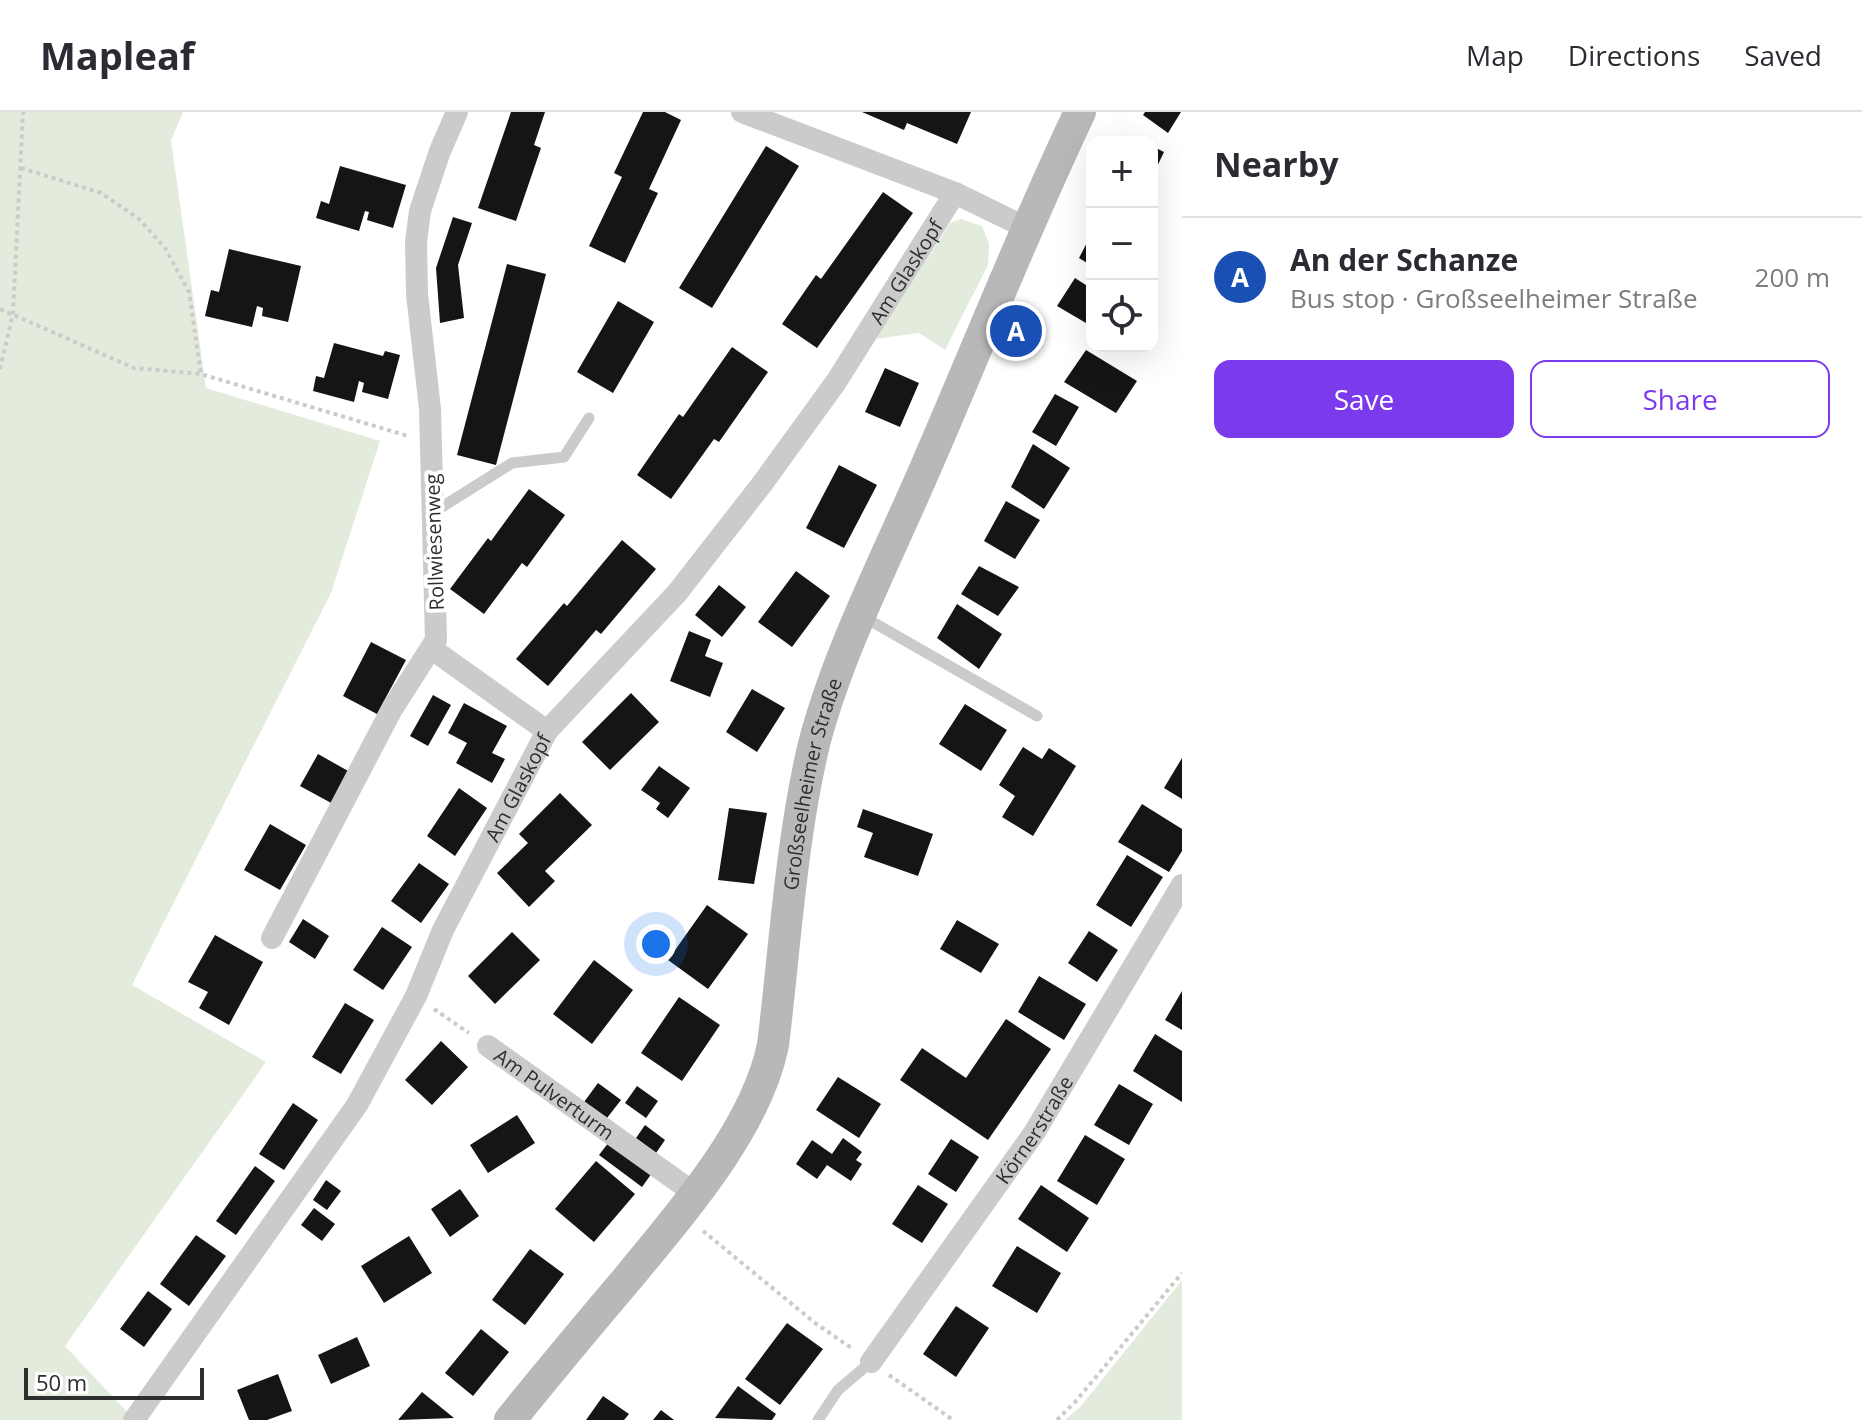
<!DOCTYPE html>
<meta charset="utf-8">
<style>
:root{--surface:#fff;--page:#f2f2f3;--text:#2b2b33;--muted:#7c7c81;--line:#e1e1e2;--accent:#7c3aed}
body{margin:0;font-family:"Open Sans",sans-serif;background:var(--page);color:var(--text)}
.controls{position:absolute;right:24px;top:24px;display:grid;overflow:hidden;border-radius:16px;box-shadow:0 8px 32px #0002}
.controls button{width:72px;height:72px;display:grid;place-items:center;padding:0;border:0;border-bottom:2px solid var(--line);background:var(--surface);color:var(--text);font:40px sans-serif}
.scale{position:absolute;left:24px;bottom:20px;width:180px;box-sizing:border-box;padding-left:8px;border:4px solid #2e2e2e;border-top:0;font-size:22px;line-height:28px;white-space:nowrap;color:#2e2e2e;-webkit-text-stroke:6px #fff;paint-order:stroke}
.you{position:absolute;left:656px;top:832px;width:28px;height:28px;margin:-20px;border:6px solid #fff;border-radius:50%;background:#1a73e8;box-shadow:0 0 0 12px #1a73e833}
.badge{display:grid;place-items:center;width:52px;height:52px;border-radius:50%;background:var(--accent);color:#fff;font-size:26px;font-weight:700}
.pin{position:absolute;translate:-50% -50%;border:4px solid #fff;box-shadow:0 2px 8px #0006}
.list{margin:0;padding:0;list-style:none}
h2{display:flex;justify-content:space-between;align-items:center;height:104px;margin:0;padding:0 32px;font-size:34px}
h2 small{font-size:26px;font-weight:400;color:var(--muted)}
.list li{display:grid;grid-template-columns:52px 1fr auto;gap:24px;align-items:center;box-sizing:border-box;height:120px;padding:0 32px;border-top:2px solid var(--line)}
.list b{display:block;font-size:30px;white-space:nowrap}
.list p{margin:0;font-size:26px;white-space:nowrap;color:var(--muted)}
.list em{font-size:26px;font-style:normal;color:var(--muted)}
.actions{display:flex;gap:16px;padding:24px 32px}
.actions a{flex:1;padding:18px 0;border:2px solid var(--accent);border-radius:16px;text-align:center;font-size:28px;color:var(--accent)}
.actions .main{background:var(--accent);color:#fff}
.icon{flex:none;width:44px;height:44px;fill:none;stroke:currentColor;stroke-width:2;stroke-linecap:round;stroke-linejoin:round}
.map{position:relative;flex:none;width:1182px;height:1308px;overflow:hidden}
header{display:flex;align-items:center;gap:48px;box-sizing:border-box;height:112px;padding:0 40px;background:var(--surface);border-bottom:2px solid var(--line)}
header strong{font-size:38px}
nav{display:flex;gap:44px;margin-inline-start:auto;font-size:28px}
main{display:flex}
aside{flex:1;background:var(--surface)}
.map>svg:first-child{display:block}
.green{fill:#e3ecdc}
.building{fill:#151515}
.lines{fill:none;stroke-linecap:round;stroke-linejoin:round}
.path{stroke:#cbcbcb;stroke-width:4;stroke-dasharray:4 4;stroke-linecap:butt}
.lane{stroke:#cbcbcb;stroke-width:11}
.street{stroke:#cbcbcb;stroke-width:22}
.secondary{stroke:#b8b8b8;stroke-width:32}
.labels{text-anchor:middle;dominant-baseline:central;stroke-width:8;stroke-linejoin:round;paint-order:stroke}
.street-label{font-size:20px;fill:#2e2e2e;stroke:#fff}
</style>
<header>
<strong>Mapleaf</strong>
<nav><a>Map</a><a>Directions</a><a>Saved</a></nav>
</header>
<main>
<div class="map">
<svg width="1182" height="1308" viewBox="0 0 1182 1308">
<rect width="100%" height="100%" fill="#fff"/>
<path class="green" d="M0,0h183l-12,28 35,248 174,53 -49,152 -199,392 134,77 -201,284 63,67 -5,7h-123z
M961,107l21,7 7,18 -1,21 -43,85 -26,-17 -44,6 75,-116z
M1182,1168v140h-117l16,-14z"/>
<path class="building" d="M511,0h34l-11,33 7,3 -25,73 -38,-13z
M643,0h22l16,8 -32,69 9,4 -33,70 -36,-17 33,-69 -8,-4z
M862,0h109l-14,32 -50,-21 -3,7z
M1145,0h36l-13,21 -25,-18z
M766,34l33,20 -87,142 -33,-20z
M1152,34l12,6 -12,25z
M340,54l66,19 -13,43 -26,-8 2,-8 -4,-1 -6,20 -43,-13 5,-17 8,3z
M883,80l30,21 -96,135 -35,-24 34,-49 5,4z
M453,105l19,6 -14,42 6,53 -24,5 -4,-55z
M1092,121v33l-13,-8z
M229,137l72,17 -13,56 -26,-6 1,-8 -6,-2 -5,21 -47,-11 6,-26 8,2z
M507,152l39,10 -50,191 -39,-10z
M1075,166l17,11v25l-6,9 -29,-17z
M618,189l36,21 -41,71 -36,-21z
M334,231l49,13 2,-5 15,4 -12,44 -26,-7 2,-9 -5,-2 -5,21 -41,-11 3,-15 8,2z
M732,235l36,25 -49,70 -5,-3 -43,60 -34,-24 42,-61 4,3z
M1086,238l51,31 -21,32 -52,-31z
M885,256l34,15 -19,44 -35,-15z
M1055,282l24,13 -23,39 -24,-14z
M1033,332l37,24 -26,41 -33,-22z
M839,353l38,20 -33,63 -38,-20z
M529,377l36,26 -38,52 -5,-4 -38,51 -34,-25 38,-51 3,3z
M1006,389l34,19 -25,39 -31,-18z
M622,428l34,29 -55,65 -5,-4 -48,56 -32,-27 48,-56 3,3z
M979,454l40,21 -21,29 -37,-22z
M796,459l34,25 -38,51 -34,-25z
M719,473l27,22 -24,30 -27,-22z
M957,492l45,30 -23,35 -42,-31z
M689,519l22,9 -6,16 18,7 -13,34 -40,-16z
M371,530l35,18 -29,54 -34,-18z
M752,577l33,19 -28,44 -31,-20z
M631,581l28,29 -49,48 -28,-28z
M433,583l18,10 -23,41 -18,-10z
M464,591l43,23 -15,27 13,6 -13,24 -36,-20 11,-20 -19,-10z
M965,592l42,26 -26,41 -42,-27z
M1023,635l19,12 7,-11 27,18 -43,70 -31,-19 13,-21 -16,-11z
M318,642l32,18 -17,32 -33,-18z
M1182,646v41l-18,-11z
M659,654l31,22 -22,30 -12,-9 4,-6 -19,-13z
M459,676l28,20 -32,48 -28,-20z
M560,681l32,32 -47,46 10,10 -26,26 -32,-34 31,-30 -9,-9z
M1142,692l40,25v22l-13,21 -51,-30z
M729,696l38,5 -13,71 -36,-4z
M863,697l70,25 -15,42 -54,-19 9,-24 -16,-6z
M270,712l36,21 -26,45 -36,-20z
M1127,743l36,22 -32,50 -35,-22z
M419,751l30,21 -28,39 -30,-22z
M707,793l41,29 -40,55 -40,-29z
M303,807l26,17 -14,23 -26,-17z
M957,808l42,24 -18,29 -41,-24z
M382,815l30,20 -29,43 -30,-20z
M1089,819l29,19 -21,32 -29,-19z
M512,820l28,28 -45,44 -27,-28z
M215,823l48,27 -34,63 -30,-17 9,-16 -20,-10z
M594,848l39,30 -41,54 -39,-30z
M1039,864l47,28 -22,36 -46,-28z
M1182,879v39l-17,-10z
M679,885l41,28 -38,56 -41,-28z
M345,891l29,17 -33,54 -29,-17z
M1006,907l45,30 -63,91 -88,-60 22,-32 44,30z
M1155,922l27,17v51l-49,-31z
M441,929l27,26 -36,38 -27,-25z
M838,965l43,27 -22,34 -43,-28z
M598,971l23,17 -14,18 -23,-16z
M1119,972l34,20 -24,41 -35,-20z
M637,974l21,15 -12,17 -21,-15z
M293,991l25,17 -34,50 -25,-16z
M517,1003l18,28 -47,30 -18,-28z
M645,1013l20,15 -9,13 -20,-15z
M1085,1023l40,24 -28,46 -40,-24z
M843,1026l19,14 -6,8 6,4 -11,17 -24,-16 -10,14 -21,-15 16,-24 20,14z
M951,1027l28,18 -23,35 -28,-18z
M609,1030l43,31 -10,14 -43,-32z
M596,1049l39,33 -41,48 -39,-33z
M255,1054l20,15 -39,54 -20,-14z
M326,1068l15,11 -14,19 -14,-10z
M918,1073l30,19 -26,39 -30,-19z
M1041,1073l48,33 -22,34 -49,-33z
M460,1077l19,27 -29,21 -19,-28z
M314,1096l21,16 -13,17 -21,-16z
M196,1123l30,21 -37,50 -29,-22z
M409,1124l23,37 -48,30 -23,-37z
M1017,1134l44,27 -24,40 -45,-27z
M530,1137l34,25 -39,51 -33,-25z
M148,1179l24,18 -28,38 -24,-18z
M956,1194l33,22 -33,49 -33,-23z
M787,1211l36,26 -43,56 -35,-26z
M481,1217l28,23 -36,44 -28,-23z
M357,1225l13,29 -39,18 -13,-29z
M278,1262l14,37 -25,9h-18l-12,-30z
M738,1274l38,28 -4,6 -57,-2z
M422,1280l32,26 -56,2z
M603,1284l26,18 -5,6h-38z
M661,1298l13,10h-21z"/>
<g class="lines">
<path class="path" d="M21,56l80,25 38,26 26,29 24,44 12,82
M0,197l134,59 67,6 207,62
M0,257l13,-56 10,-201
M434,897l35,24
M703,1119l112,92 38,26
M889,1263l64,45
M1057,1308l19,-19 106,-128"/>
<path class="lane" d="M434,400l78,-49 52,-6 25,-39
M862,504l175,100
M818,1308l20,-30 33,-28"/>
<g class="street">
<path d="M742,0l213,81 74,36"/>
<path d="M432,537l115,82"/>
<path d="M272,826l120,-229 44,-69 -6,-231 -13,-115 -1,-52 4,-31 20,-60 17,-39"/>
<path id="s1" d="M488,934l206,147"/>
<path id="s2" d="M871,1250l163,-229 148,-248"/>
<path id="s3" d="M134,1308l223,-315 59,-109 27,-66 104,-199 130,-138 85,-109 74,-102 119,-189"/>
</g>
<path class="secondary" id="s4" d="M510,1308c39,-48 78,-95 118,-142 53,-65 128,-149 145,-233 12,-98 18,-205 41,-301 24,-92 73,-187 111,-275 52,-119 99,-240 155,-357"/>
</g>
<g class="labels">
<g class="street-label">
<text stroke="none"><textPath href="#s3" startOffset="1390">Am Glaskopf</textPath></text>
<text transform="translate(434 430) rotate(-92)">Rollwiesenweg</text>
<text stroke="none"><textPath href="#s4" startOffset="726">Großseelheimer Straße</textPath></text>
<text stroke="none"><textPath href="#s3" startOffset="742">Am Glaskopf</textPath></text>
<text stroke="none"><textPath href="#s1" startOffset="82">Am Pulverturm</textPath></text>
<text stroke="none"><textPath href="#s2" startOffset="284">Körnerstraße</textPath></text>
</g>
</g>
</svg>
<div class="controls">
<button>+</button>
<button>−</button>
<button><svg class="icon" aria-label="locate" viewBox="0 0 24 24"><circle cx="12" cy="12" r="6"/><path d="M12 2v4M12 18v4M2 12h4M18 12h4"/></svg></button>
</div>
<div class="scale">50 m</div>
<div class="you"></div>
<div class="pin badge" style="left:1016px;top:219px;background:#1a4fb4">A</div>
</div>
<aside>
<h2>Nearby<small></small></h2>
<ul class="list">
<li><span class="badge" style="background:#1a4fb4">A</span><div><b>An der Schanze</b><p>Bus stop · Großseelheimer Straße</p></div><em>200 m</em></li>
</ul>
<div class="actions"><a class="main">Save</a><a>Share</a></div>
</aside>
</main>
